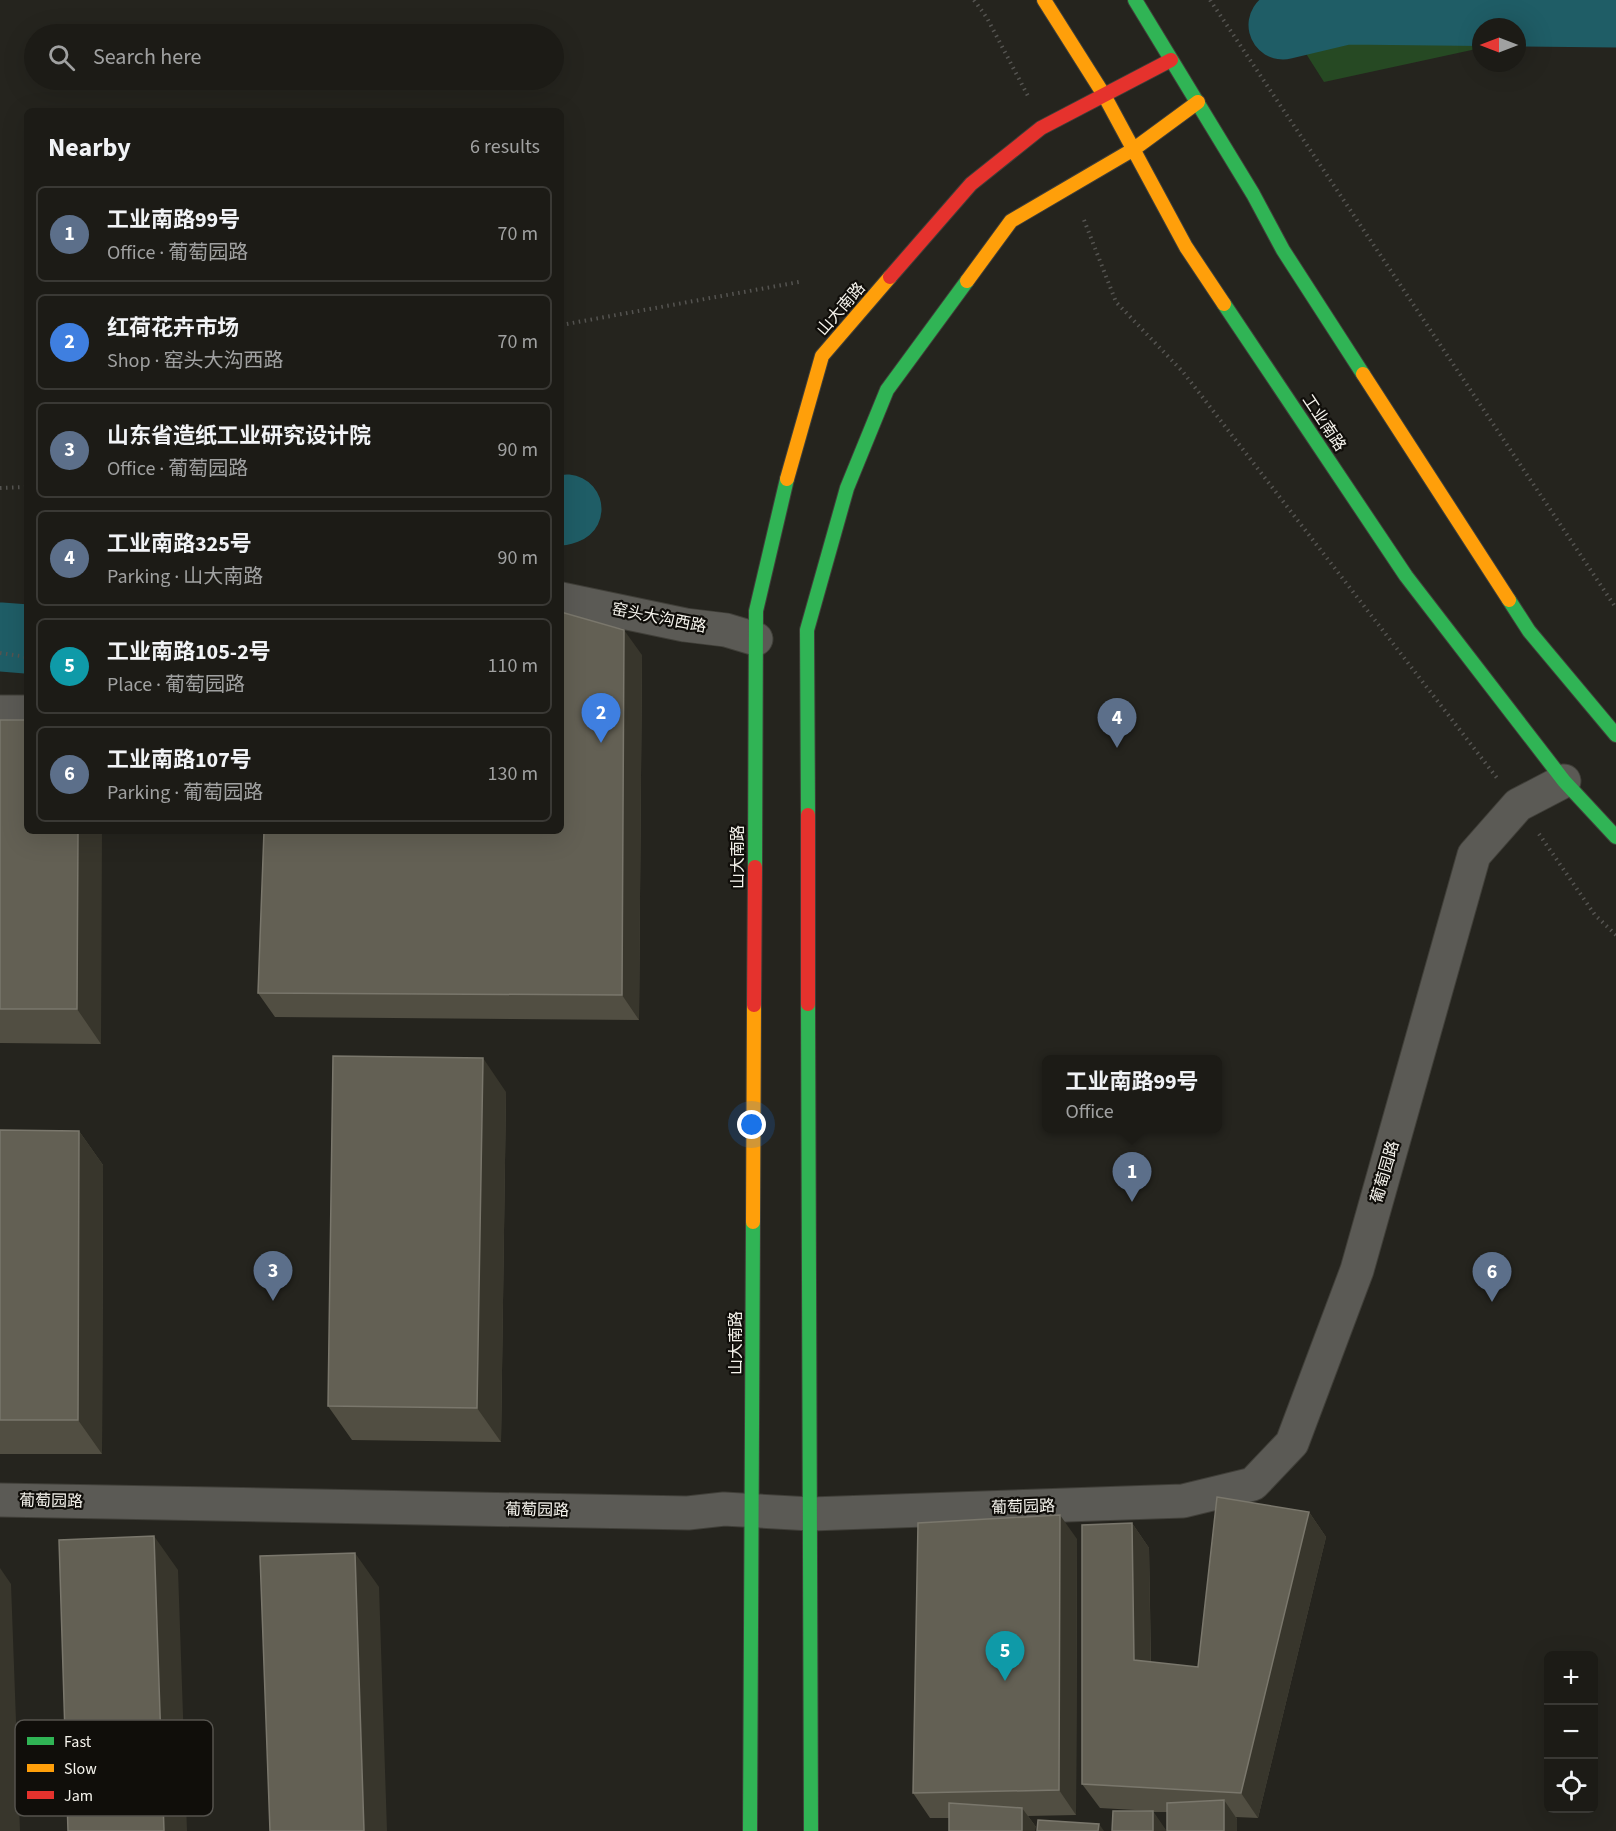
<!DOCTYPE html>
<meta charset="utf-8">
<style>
:root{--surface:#1c1b16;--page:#25241f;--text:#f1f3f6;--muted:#a0a1a1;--line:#3a3935;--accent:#d93025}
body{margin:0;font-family:"Source Sans 3","Noto Sans SC",sans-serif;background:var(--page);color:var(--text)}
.controls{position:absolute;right:18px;bottom:18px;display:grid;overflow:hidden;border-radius:9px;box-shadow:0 6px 24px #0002}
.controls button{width:54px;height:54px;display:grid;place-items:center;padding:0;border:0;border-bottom:2px solid var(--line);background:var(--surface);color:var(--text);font:30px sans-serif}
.compass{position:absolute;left:1472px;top:18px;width:54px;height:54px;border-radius:50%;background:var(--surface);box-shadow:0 6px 24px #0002;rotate:270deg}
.you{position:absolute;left:752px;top:1125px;width:21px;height:21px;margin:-15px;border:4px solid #fff;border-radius:50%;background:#1a73e8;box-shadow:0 0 0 9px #1a73e833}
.badge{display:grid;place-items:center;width:39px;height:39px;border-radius:50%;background:var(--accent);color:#fff;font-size:20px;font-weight:700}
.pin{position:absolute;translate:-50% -50px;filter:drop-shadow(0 2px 3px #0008)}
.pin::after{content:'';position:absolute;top:32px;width:21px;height:18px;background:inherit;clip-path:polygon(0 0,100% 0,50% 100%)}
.popup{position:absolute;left:1042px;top:1055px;width:180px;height:78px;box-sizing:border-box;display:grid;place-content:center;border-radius:9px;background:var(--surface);filter:drop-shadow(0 2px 4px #0005);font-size:20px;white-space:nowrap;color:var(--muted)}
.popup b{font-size:22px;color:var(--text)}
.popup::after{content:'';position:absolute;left:50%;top:100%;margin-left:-12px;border:12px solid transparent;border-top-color:var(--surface)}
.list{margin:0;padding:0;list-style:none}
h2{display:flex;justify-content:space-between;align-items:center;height:78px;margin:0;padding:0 24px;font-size:26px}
h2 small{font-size:20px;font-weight:400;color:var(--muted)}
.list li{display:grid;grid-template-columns:39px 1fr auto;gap:18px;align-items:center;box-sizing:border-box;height:96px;margin:0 12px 12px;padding:0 12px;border:2px solid var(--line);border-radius:9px}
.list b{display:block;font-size:22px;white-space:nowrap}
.list p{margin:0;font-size:20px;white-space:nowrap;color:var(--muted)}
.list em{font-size:20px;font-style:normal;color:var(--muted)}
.icon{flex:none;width:33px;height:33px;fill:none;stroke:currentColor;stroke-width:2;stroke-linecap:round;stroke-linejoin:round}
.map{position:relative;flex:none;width:1616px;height:1831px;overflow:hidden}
.search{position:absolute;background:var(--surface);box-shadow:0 6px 24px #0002;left:24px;top:24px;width:540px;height:66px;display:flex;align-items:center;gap:15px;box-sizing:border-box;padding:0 21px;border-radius:33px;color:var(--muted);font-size:22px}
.panel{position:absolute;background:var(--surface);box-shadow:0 6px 24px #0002;left:24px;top:108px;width:540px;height:726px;border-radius:9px}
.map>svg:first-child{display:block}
.green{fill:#264923}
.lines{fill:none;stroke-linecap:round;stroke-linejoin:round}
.river{stroke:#1f5d66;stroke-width:69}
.street-casing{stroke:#403f39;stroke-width:35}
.fast-casing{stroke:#403f39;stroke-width:16}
.slow-casing{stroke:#403f39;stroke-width:16}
.jam-casing{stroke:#403f39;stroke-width:16}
.path{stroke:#555451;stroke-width:4;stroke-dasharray:1.5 4.5;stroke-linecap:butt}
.street{stroke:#5b5a55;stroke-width:33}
.fast{stroke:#30b455;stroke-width:14}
.slow{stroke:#ff9f0a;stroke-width:14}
.jam{stroke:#e5322d;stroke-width:14}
.wall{fill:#514e42}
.shaded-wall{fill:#38362c}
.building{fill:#636054;stroke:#7a776c;stroke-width:1.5}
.labels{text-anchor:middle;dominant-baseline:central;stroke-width:4.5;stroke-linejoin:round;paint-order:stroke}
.street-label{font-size:16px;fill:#f6f4ed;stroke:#100e0a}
.key{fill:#100e0a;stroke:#55534e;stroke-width:1.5}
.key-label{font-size:16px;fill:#f6f4ed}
</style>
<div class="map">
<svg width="1616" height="1831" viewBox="0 0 1616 1831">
<rect width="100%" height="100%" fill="#25241e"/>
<path class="green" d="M1272,0h344v19l-99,22v-14h-36v21l-157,34z"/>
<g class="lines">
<path class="river" d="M1283,25l63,-15 270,3
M561,511l6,-2
M0,637l27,2"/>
<g class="street-casing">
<path id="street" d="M561,599l124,26 41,5 30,9
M0,712h27
M0,1500l688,13 36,-4 87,5 372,-13 70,-17 39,-41 65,-173 117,-415 44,-50 46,-24"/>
</g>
<g class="fast-casing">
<path id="fast" d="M1135,0l118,194 30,56 80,124
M1224,304l182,272 158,205 52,56
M1509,600l20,31 87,104
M808,815l-1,-185 40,-142 40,-98 80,-109
M755,867l1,-256 31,-132
M808,1004l3,827
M750,1831l3,-609"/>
</g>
<g class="slow-casing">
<path id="slow" d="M1044,0l60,95 82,152 38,57
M967,281l44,-60 123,-72 64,-47
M1363,374l146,226
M787,479l35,-123 68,-79
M753,1222l1,-217"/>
</g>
<g class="jam-casing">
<path id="jam" d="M890,277l81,-93 70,-56 130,-68
M808,815v189
M754,1005l1,-138"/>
</g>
<path class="path" d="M974,0l13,18 41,78
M1210,0l406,608
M1084,220l32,82 67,70 314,406
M561,325l238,-43
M0,488l27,-1
M0,653l27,4
M1539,834l56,81 21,20"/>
<use href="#street" class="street"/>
<use href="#fast" class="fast"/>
<use href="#slow" class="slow"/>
<use href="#jam" class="jam"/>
</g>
<path class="wall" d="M642,655l-3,365 -364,-3 -17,-24z
M0,720l101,324 -101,-1z
M506,1092l-5,350 -149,-2 -24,-34z
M0,1130l79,1 24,34 -1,289h-102z
M1309,1512l17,25 -68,281 -22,-1 1,2v12h-70v-19h-14l13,19h-54l40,-20 -52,-3 -18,-24 50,-261 17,25 2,114 47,5z
M1077,1539l-1,276 -48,1 8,11 -87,-9h-19l-17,-25z"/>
<path class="shaded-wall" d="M624,630l18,25 -3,365 -17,-25z
M78,831h24l-1,213 -24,-35z
M483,1058l23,34 -5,350 -24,-34z
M79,1131l24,34 -1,289 -24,-34z
M1309,1512l17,25 -68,281 -17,-25z
M1060,1515l17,24 -1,276 -17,-25z
M1132,1523l17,25 2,137 -17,-25z
M154,1536l24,34 9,261h-23z
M355,1553l24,34 8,244h-23z
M0,1568l11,16 9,247h-20z
M1224,1800l13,19v12h-13z
M1022,1808l14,19 -1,4h-13z
M1153,1811l13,19v1h-13z
M1099,1824l5,7h-6z"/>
<path class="building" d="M561,612l63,18 -2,365 -364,-2 6,-162h297z
M0,720h27v111h51l-1,178h-77z
M333,1056l150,2 -6,350 -149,-2z
M0,1130l79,1 -1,289h-78z
M1217,1497l92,15 -68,281 -159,-9v-259l50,-2 2,137 64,7z
M1060,1515l-1,275 -146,3 5,-270z
M154,1536l10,295h-96l-9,-291z
M355,1553l9,278h-94l-10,-275z
M1224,1800v31h-57v-28z
M949,1803l73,5v23h-73z
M1113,1811h40v20h-41z
M1038,1820l61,4 -1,7h-61z"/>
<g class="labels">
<g class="street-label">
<text transform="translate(841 309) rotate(-49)">山大南路</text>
<text transform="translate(1324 423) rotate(56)">工业南路</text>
<text transform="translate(659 618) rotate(11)">窑头大沟西路</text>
<text transform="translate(738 857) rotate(-90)">山大南路</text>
<text transform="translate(1385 1172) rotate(-74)">葡萄园路</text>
<text transform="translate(736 1343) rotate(-90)">山大南路</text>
<text transform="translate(51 1501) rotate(1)">葡萄园路</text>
<text transform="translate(1023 1507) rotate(-2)">葡萄园路</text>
<text transform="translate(537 1510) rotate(1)">葡萄园路</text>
</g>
</g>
<rect x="15" y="1720" width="198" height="96" rx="9" class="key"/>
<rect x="27" y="1737" width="27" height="8" fill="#30b455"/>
<rect x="27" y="1764" width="27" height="8" fill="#ff9f0a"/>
<rect x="27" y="1791" width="27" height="8" fill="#e5322d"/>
<g class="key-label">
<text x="64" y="1747">Fast</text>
<text x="64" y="1774">Slow</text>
<text x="64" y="1801">Jam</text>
</g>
</svg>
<div class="controls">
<button>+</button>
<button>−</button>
<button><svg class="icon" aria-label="locate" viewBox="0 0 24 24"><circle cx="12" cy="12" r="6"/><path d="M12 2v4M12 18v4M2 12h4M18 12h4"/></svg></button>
</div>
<svg class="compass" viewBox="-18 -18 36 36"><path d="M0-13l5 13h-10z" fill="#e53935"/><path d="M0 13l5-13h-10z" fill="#a0a1a1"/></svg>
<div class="you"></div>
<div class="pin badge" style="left:1132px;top:1202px;background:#5c6f8a">1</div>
<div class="popup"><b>工业南路99号</b>Office</div>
<div class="pin badge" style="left:601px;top:743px;background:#3f7fe0">2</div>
<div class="pin badge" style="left:273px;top:1301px;background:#5c6f8a">3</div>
<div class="pin badge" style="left:1117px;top:748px;background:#5c6f8a">4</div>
<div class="pin badge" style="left:1005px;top:1681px;background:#0f9aa8">5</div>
<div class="pin badge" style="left:1492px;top:1302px;background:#5c6f8a">6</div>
<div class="search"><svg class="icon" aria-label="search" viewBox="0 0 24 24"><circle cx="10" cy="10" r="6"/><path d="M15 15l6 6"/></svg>Search here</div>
<section class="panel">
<h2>Nearby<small>6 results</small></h2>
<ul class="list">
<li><span class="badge" style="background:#5c6f8a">1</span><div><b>工业南路99号</b><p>Office · 葡萄园路</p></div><em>70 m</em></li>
<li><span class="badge" style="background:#3f7fe0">2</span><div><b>红荷花卉市场</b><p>Shop · 窑头大沟西路</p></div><em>70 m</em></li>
<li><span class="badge" style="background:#5c6f8a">3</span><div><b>山东省造纸工业研究设计院</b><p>Office · 葡萄园路</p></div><em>90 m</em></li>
<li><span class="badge" style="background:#5c6f8a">4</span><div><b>工业南路325号</b><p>Parking · 山大南路</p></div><em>90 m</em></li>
<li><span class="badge" style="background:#0f9aa8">5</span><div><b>工业南路105-2号</b><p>Place · 葡萄园路</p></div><em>110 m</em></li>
<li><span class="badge" style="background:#5c6f8a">6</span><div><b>工业南路107号</b><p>Parking · 葡萄园路</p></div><em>130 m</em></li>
</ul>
</section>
</div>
